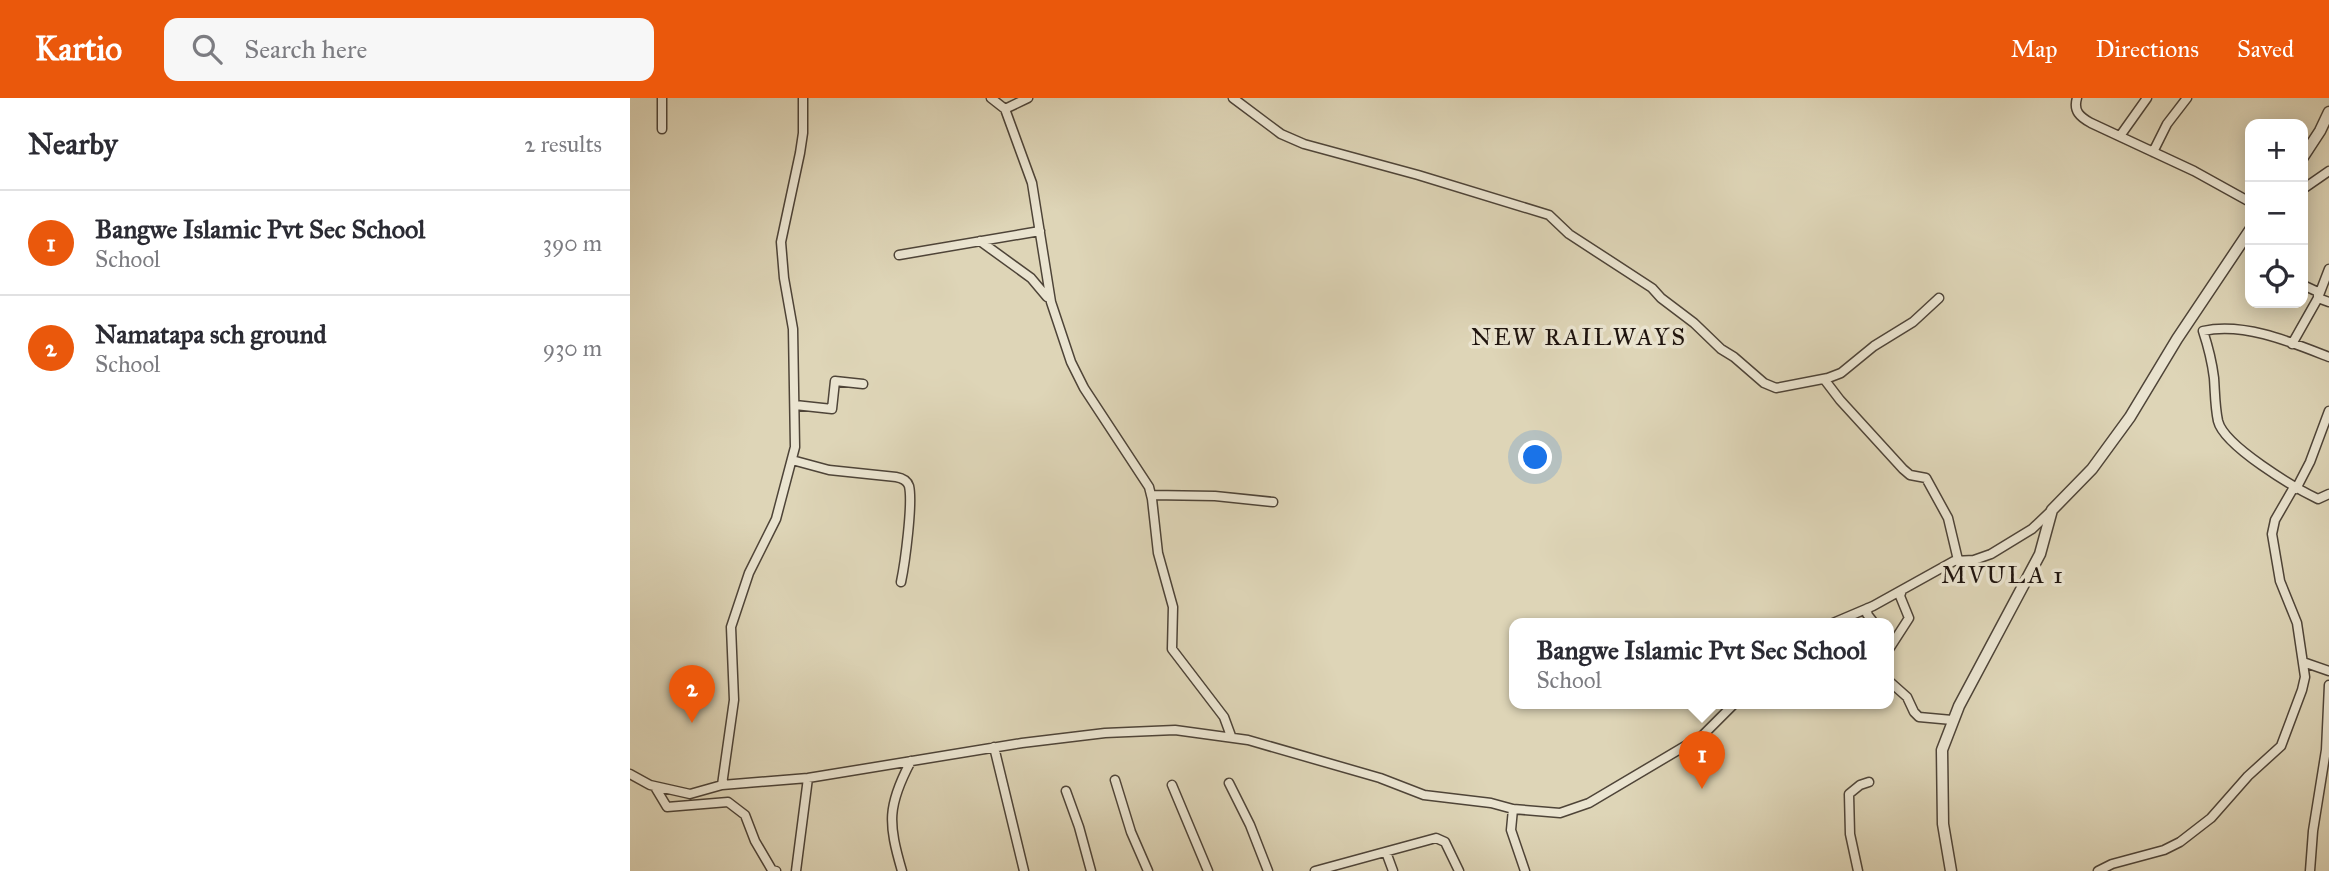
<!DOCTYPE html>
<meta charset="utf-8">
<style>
:root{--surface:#fff;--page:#f7f7f7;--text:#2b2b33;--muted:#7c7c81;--line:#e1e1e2;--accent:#ea580c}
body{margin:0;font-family:"IM FELL Great Primer",serif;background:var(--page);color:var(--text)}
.controls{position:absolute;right:21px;top:21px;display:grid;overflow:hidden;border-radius:14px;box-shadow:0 4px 18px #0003}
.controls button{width:63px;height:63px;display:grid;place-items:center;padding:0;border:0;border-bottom:2px solid var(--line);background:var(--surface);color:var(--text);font:35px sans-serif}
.you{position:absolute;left:906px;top:360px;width:24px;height:24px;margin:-18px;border:5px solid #fff;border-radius:50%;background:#1a73e8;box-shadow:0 0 0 10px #1a73e833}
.badge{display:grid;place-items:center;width:46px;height:46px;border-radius:50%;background:var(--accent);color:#fff;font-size:23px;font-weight:700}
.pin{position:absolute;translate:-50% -58px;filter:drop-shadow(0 2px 4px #0008)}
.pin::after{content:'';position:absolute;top:37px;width:24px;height:21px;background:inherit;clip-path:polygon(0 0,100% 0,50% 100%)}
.popup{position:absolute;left:879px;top:520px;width:385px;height:91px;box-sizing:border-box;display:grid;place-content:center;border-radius:14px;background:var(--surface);filter:drop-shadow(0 2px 5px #0005);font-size:23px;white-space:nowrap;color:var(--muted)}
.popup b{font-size:26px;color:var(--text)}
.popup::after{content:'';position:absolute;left:50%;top:100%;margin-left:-14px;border:14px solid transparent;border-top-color:var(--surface)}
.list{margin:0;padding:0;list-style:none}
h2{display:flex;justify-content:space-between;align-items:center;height:91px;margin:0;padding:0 28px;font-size:30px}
h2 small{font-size:23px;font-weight:400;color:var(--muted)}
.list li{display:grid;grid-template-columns:46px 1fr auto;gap:21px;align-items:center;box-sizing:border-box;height:105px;padding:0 28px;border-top:2px solid var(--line)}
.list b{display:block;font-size:26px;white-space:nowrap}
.list p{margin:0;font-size:23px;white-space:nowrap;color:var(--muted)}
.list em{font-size:23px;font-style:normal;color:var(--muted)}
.icon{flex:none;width:38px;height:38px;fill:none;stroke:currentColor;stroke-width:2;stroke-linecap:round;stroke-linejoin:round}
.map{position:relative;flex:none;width:1699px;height:773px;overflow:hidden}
header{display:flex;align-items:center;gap:42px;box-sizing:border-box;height:98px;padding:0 35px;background:var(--accent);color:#fff}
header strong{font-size:33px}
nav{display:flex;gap:38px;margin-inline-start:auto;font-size:24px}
.search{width:490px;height:63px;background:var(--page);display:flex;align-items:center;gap:18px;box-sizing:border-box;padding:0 24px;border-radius:14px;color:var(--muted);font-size:26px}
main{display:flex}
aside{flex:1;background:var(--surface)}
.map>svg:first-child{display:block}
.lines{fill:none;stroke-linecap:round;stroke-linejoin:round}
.minor-casing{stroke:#4e4438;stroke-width:11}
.tertiary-casing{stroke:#4e4438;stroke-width:13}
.minor{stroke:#eae4d0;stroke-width:8}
.tertiary{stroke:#eae4d0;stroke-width:10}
.labels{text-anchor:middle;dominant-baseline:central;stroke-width:7;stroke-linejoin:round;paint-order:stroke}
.quarter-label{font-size:24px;letter-spacing:2px;fill:#1e130e;stroke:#eae4d0}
</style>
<header>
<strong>Kartio</strong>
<div class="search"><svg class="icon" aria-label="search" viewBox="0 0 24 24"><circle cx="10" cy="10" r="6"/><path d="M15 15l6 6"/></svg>Search here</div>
<nav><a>Map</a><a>Directions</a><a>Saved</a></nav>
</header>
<main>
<aside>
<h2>Nearby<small>2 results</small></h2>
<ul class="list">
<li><span class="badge">1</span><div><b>Bangwe Islamic Pvt Sec School</b><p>School</p></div><em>390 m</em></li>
<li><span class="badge">2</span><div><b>Namatapa sch ground</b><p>School</p></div><em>930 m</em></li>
</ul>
</aside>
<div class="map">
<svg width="1699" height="773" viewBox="0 0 1699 773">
<rect width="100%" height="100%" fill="#ded5b7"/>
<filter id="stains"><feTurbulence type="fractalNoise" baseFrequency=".00286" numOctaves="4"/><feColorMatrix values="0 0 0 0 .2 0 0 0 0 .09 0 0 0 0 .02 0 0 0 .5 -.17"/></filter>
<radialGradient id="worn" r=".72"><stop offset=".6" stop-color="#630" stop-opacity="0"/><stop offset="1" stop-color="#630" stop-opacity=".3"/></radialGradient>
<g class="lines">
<g class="minor-casing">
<path id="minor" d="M361,0l14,11 27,74 19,119 20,60 13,26 65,99 3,12 6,54 15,54 -1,42 52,68 7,19
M603,0l48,36 23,10 114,31 131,40 20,19 83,54 9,10 33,25 27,26 13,8 30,26 12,5 52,-10 13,-5 33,-27 39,-24 26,-24
M1447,0c-4,13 3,19 14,25l103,48 56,31
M375,11l23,-11
M32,31v-31
M1490,38l27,-38
M1523,54l14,-28 20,-26
M1673,91l26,-18
M350,143l51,37 16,19
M269,157l141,-24
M1673,187l15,7v6l11,4
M1689,197l10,-26
M1662,246l26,-46
M1699,259c-38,-15 -85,-35 -126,-26 5,15 9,31 11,47 1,14 1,29 4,43 6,25 77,67 100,78l11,-5
M1194,281l16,21 63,69 7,6 16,3 22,40 10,42
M165,307l37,4 3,-28 28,3
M162,362l37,10 67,7c6,1 11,3 13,9 4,17 -4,77 -8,96
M1666,391l14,-27 19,-51
M521,397l64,1 58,6
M1238,510l-1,6 7,9
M1203,525l40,-17 81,-45 20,-1 17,-6 41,-25 20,-19
M1259,551l20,-31 -9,-22 2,-6
M1673,564l26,9
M1259,583l18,16 7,15 5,5 33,3
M364,649l30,124
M0,676l20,11 40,9 32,-9 86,-7 214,-35 83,-10 70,-3 73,10 132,38 44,17 67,8 22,6 47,4 29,-10 113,-67 33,-33
M485,682l16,52 17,39
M599,685l21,42 18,46
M92,687l12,-85 -3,-73 18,-54 27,-54 19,-72 -2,-118 -9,-51 -3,-36 19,-89 3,-20v-35
M542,687l36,86
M25,689l12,20 61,-5 17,13 10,26 17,29 4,1
M436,693l13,36 12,44
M883,711l-2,21 14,41
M756,754l7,19
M166,773l12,-93
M272,773c-14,-48 -15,-65 9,-110
M685,773l121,-33 9,4 14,29
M1228,773l-8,-37 -1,-40 11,-9 9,-3
M1468,773l14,-7 52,-14 16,-8 31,-24 37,-42 33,-30 21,-56 3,-13 -8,-54 -17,-42 -8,-47 3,-14 19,-33
M1680,773l3,-40 13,-81 3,-65"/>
</g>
<g class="tertiary-casing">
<path id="tertiary" d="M1673,59l17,-26 9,-19
M1321,773l-8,-47 -1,-74 17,-44 81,-152 12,-44 40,-41 38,-52 47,-78 73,-109"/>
</g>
<use href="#minor" class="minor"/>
<use href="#tertiary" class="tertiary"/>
</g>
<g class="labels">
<g class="quarter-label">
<text x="949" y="239">NEW RAILWAYS</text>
<text x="1373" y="477">MVULA 1</text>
</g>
</g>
<rect width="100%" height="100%" filter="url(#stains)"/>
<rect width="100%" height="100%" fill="url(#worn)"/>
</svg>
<div class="controls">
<button>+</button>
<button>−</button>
<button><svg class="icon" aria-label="locate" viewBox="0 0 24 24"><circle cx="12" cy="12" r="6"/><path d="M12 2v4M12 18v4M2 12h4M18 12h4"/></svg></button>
</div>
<div class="you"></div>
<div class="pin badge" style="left:1072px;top:691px">1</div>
<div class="popup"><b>Bangwe Islamic Pvt Sec School</b>School</div>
<div class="pin badge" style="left:62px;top:625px">2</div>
</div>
</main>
